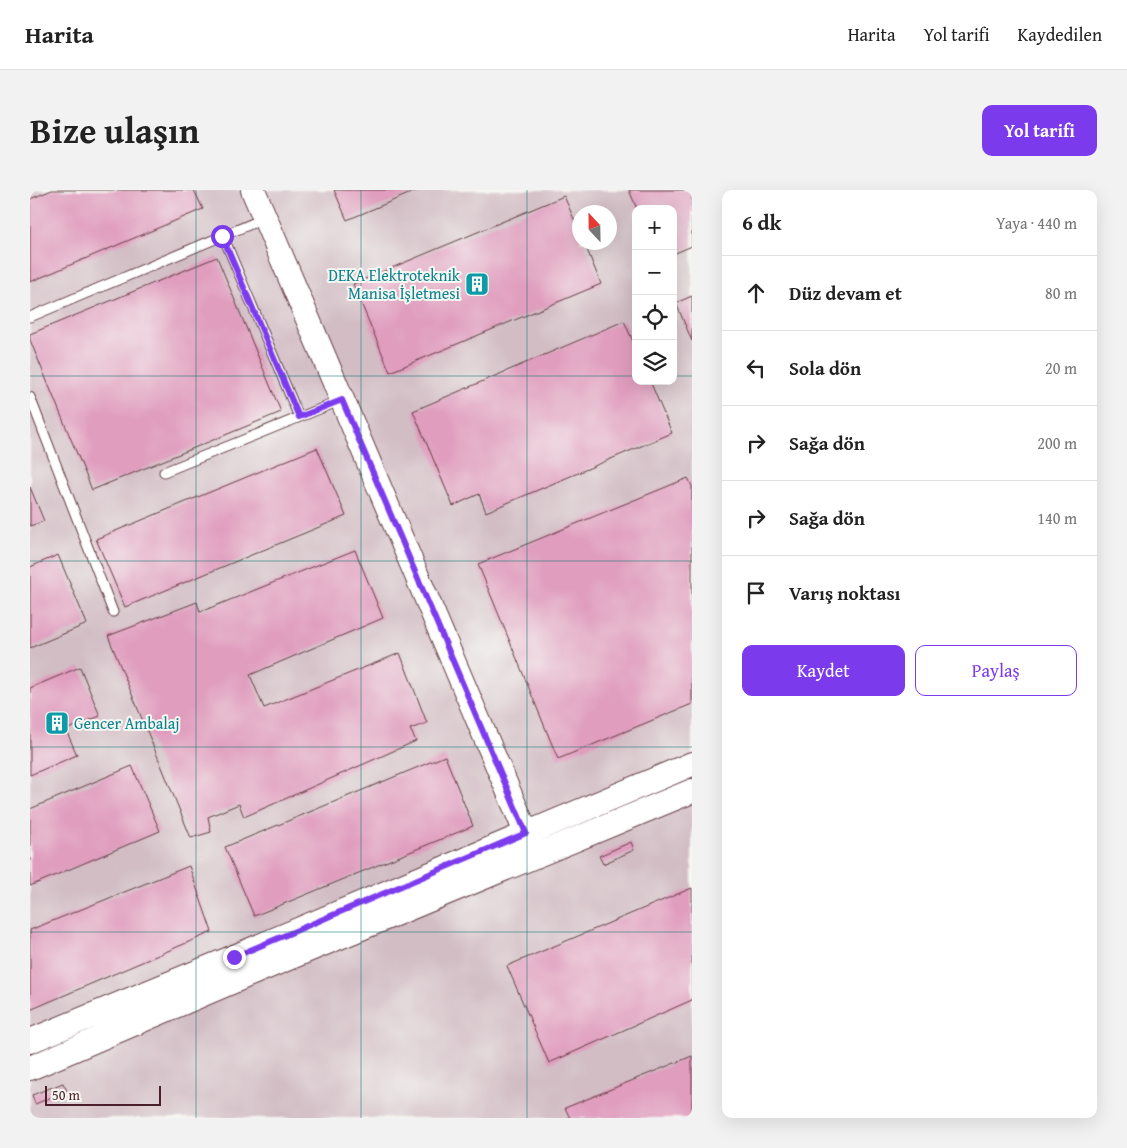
<!DOCTYPE html>
<html lang="tr">
<meta charset="utf-8">
<style>
:root{--surface:#fff;--page:#f2f2f2;--text:#222;--muted:#767676;--line:#e0e0e0;--accent:#7c3aed}
body{margin:0;font-family:"Gentium Book Plus",serif;background:var(--page);color:var(--text)}
.controls{position:absolute;right:15px;top:15px;display:grid;overflow:hidden;border-radius:10px;box-shadow:0 5px 20px #0002}
.controls button{width:45px;height:45px;display:grid;place-items:center;padding:0;border:0;border-bottom:1px solid var(--line);background:var(--surface);color:var(--text);font:25px sans-serif}
.compass{position:absolute;left:542px;top:15px;width:45px;height:45px;border-radius:50%;background:var(--surface);box-shadow:0 5px 20px #0002;rotate:338deg}
.scale{position:absolute;left:15px;bottom:12px;width:116px;box-sizing:border-box;padding-left:5px;border:2px solid #4a1f2b;border-top:0;font-size:14px;line-height:18px;white-space:nowrap;color:#4a1f2b;-webkit-text-stroke:4px #f6f6f2;paint-order:stroke}
.stop{position:absolute;width:15px;height:15px;margin:-11px;border:4px solid #7c3aed;border-radius:50%;background:#fff}
.stop.end{background:#7c3aed;border-color:#fff;box-shadow:0 1px 5px #0008}
.list{margin:0;padding:0;list-style:none}
h2{display:flex;justify-content:space-between;align-items:center;height:65px;margin:0;padding:0 20px;font-size:21px}
h2 small{font-size:16px;font-weight:400;color:var(--muted)}
.list li{display:grid;grid-template-columns:32px 1fr auto;gap:15px;align-items:center;box-sizing:border-box;height:75px;padding:0 20px;border-top:1px solid var(--line)}
.list b{display:block;font-size:19px;white-space:nowrap}
.list em{font-size:16px;font-style:normal;color:var(--muted)}
.actions{display:flex;gap:10px;padding:15px 20px}
.actions a{flex:1;padding:11px 0;border:1px solid var(--accent);border-radius:10px;text-align:center;font-size:18px;color:var(--accent)}
.actions .main{background:var(--accent);color:#fff}
.icon{flex:none;width:28px;height:28px;fill:none;stroke:currentColor;stroke-width:2;stroke-linecap:round;stroke-linejoin:round}
.map{position:relative;flex:none;width:662px;height:928px;overflow:hidden;border-radius:10px}
header{display:flex;align-items:center;gap:30px;box-sizing:border-box;height:70px;padding:0 25px;background:var(--surface);border-bottom:1px solid var(--line)}
header strong{font-size:24px}
nav{display:flex;gap:28px;margin-inline-start:auto;font-size:18px}
.intro{display:flex;align-items:center;justify-content:space-between;box-sizing:border-box;height:120px;padding:0 30px}
h1{margin:0;font-size:35px}
.button{padding:12px 22px;border-radius:10px;background:var(--accent);color:#fff;font-size:18px;font-weight:700}
main{display:flex;gap:30px;padding:0 30px}
aside{flex:1;background:var(--surface);border-radius:10px;box-shadow:0 5px 20px #0002}
.map>svg:first-child{display:block}
.industrial{fill:#d2bdc5;fill-rule:evenodd}
.building{fill:#e09dbe}
.lines{fill:none;stroke-linecap:round;stroke-linejoin:round}
.lane-casing{stroke:#623d43;stroke-width:11}
.secondary-casing{stroke:#623d43;stroke-width:26}
.lane{stroke:#fff;stroke-width:9}
.secondary{stroke:#fff;stroke-width:24}
.route{stroke:#7c3aed;stroke-width:6}
.grid{fill:none;stroke:#0f766e;stroke-width:1;stroke-opacity:0.55}
.labels{text-anchor:middle;dominant-baseline:central;stroke-width:4;stroke-linejoin:round;paint-order:stroke}
.culture-label{font-size:16px;fill:#0d838f;stroke:#f6f6f2;text-anchor:end}
</style>
<header>
<strong>Harita</strong>
<nav><a>Harita</a><a>Yol tarifi</a><a>Kaydedilen</a></nav>
</header>
<div class="intro"><h1>Bize ulaşın</h1><a class="button">Yol tarifi</a></div>
<main>
<div class="map">
<svg width="662" height="928" viewBox="0 0 662 928">
<rect width="100%" height="100%" fill="#f6f6f2"/>
<filter id="ink" filterUnits="userSpaceOnUse"><feTurbulence type="fractalNoise" baseFrequency=".02" numOctaves="2"/><feDisplacementMap in="SourceGraphic" scale="10" xChannelSelector="R" yChannelSelector="G"/><feConvolveMatrix kernelMatrix="1 2 1 2 8 2 1 2 1" color-interpolation-filters="sRGB"/></filter>
<filter id="wash" filterUnits="userSpaceOnUse"><feTurbulence type="fractalNoise" baseFrequency=".0096" numOctaves="4" result="noise"/><feDisplacementMap in="SourceGraphic" scale="20" xChannelSelector="R" yChannelSelector="G"/><feGaussianBlur stdDeviation="1.12" result="paint"/><feColorMatrix in="noise" values="0 0 0 0 0 0 0 0 0 0 0 0 0 0 0 0 0 1.4 0 .05"/><feComposite in="paint" operator="in"/></filter>
<g filter="url(#wash)">
<rect width="100%" height="100%" fill="#ece4c8"/>
<path class="industrial" d="M0,0h662v928h-662zM606,19h37v172h-37zM550,22h30v30h-30z"/>
<g id="blocks">
<path class="building" d="M22,0h142l9,19 -173,73v-83z
M304,0h84l-71,30z
M599,0h63v56l-19,8v-45h-36z
M534,6l16,37v9h4l17,42 -211,88 -37,-88z
M187,67l64,155 -189,78 -62,-150v-6z
M662,106v45l-16,-38z
M594,131l12,27v33h14l22,52 -186,79 -7,-18 -26,12 -40,-95z
M287,258l29,68 -221,91 -29,-68z
M658,288l4,8v218l-134,55 -80,-195z
M0,297l14,34 -14,5z
M325,360l28,68 -133,57 14,33 136,-55 27,70 -17,6 6,12 -172,76 -5,-13 -31,13 3,15 -20,6 -83,-202 89,-34 3,10z
M28,365l29,69 -57,24v-81z
M50,477l20,49 -34,14 11,25 -47,20v-87z
M415,566l28,70 -219,90 -29,-69z
M102,576l28,65 -130,55v-77z
M601,652l3,8 -31,14 -4,-8z
M159,676l23,66 -182,78v-80z
M662,698v112l-143,63 -42,-97z
M662,866v62h-122l-5,-10z
M33,893l4,8 -32,13 -3,-9z"/>
</g>
</g>
<g filter="url(#ink)">
<use href="#blocks" fill-opacity="0" stroke="#623d43" stroke-width="1"/>
<g class="lines">
<g class="lane-casing">
<path id="lane" d="M193,46l76,181
M0,127l235,-99
M0,207l83,215
M134,282l178,-72"/>
</g>
<g class="secondary-casing">
<path id="secondary" d="M223,0l283,666
M0,851l204,-84 458,-193
M0,878l220,-94 442,-183"/>
</g>
<use href="#lane" class="lane"/>
<use href="#secondary" class="secondary"/>
</g>
</g>
<g class="lines" filter="url(#ink)">
<path class="route" d="M192,46l77,181 43,-17 184,433 -292,124"/>
</g>
<path class="grid" d="M166,0v928M331,0v928M497,0v928M0,186h606M643,186h19M0,371h662M0,557h662M0,742h662"/>
<defs>
<g id="building-square" transform="scale(1.25)"><rect x="-9" y="-9" width="18" height="18" rx="4" fill="#0f9aa8" stroke="#f6f6f2"/><path d="M-4-6H4V6H1V3H-1V6H-4ZM-2.5-4.3h1.7v1.8h-1.7ZM.8-4.3h1.7v1.8H.8ZM-2.5-1h1.7V.8h-1.7ZM.8-1h1.7V.8H.8Z" fill="#fff"/></g>
</defs>
<g fill-rule="evenodd">
<use href="#building-square" x="447" y="94"/>
<use href="#building-square" x="27" y="533"/>
</g>
<g class="labels">
<g class="culture-label">
<text x="430" y="85">DEKA Elektroteknik<tspan x="430" dy="18">Manisa İşletmesi</tspan></text>
<text x="44" y="533" text-anchor="start">Gencer Ambalaj</text>
</g>
</g>
</svg>
<div class="controls">
<button>+</button>
<button>−</button>
<button><svg class="icon" aria-label="locate" viewBox="0 0 24 24"><circle cx="12" cy="12" r="6"/><path d="M12 2v4M12 18v4M2 12h4M18 12h4"/></svg></button>
<button><svg class="icon" aria-label="layers" viewBox="0 0 24 24"><path d="M12 4l9 5-9 5-9-5zM3 14l9 5 9-5"/></svg></button>
</div>
<svg class="compass" viewBox="-18 -18 36 36"><path d="M0-13l5 13h-10z" fill="#e53935"/><path d="M0 13l5-13h-10z" fill="#767676"/></svg>
<div class="scale">50 m</div>
<div class="stop" style="left:192px;top:46px"></div>
<div class="stop end" style="left:204px;top:767px"></div>
</div>
<aside>
<h2>6 dk<small>Yaya · 440 m</small></h2>
<ul class="list">
<li><svg class="icon" aria-label="ahead" viewBox="0 0 24 24"><path d="M12 20V5M6 11l6-6 6 6"/></svg><div><b>Düz devam et</b></div><em>80 m</em></li>
<li><svg class="icon" aria-label="left" viewBox="0 0 24 24"><path d="M17 20v-9H6M10 6l-5 5 5 5"/></svg><div><b>Sola dön</b></div><em>20 m</em></li>
<li><svg class="icon" aria-label="right" viewBox="0 0 24 24"><path d="M7 20v-9h11M14 6l5 5-5 5"/></svg><div><b>Sağa dön</b></div><em>200 m</em></li>
<li><svg class="icon" aria-label="right" viewBox="0 0 24 24"><path d="M7 20v-9h11M14 6l5 5-5 5"/></svg><div><b>Sağa dön</b></div><em>140 m</em></li>
<li><svg class="icon" aria-label="arrive" viewBox="0 0 24 24"><path d="M6 21V4h12l-3 4 3 4H6"/></svg><div><b>Varış noktası</b></div></li>
</ul>
<div class="actions"><a class="main">Kaydet</a><a>Paylaş</a></div>
</aside>
</main>
